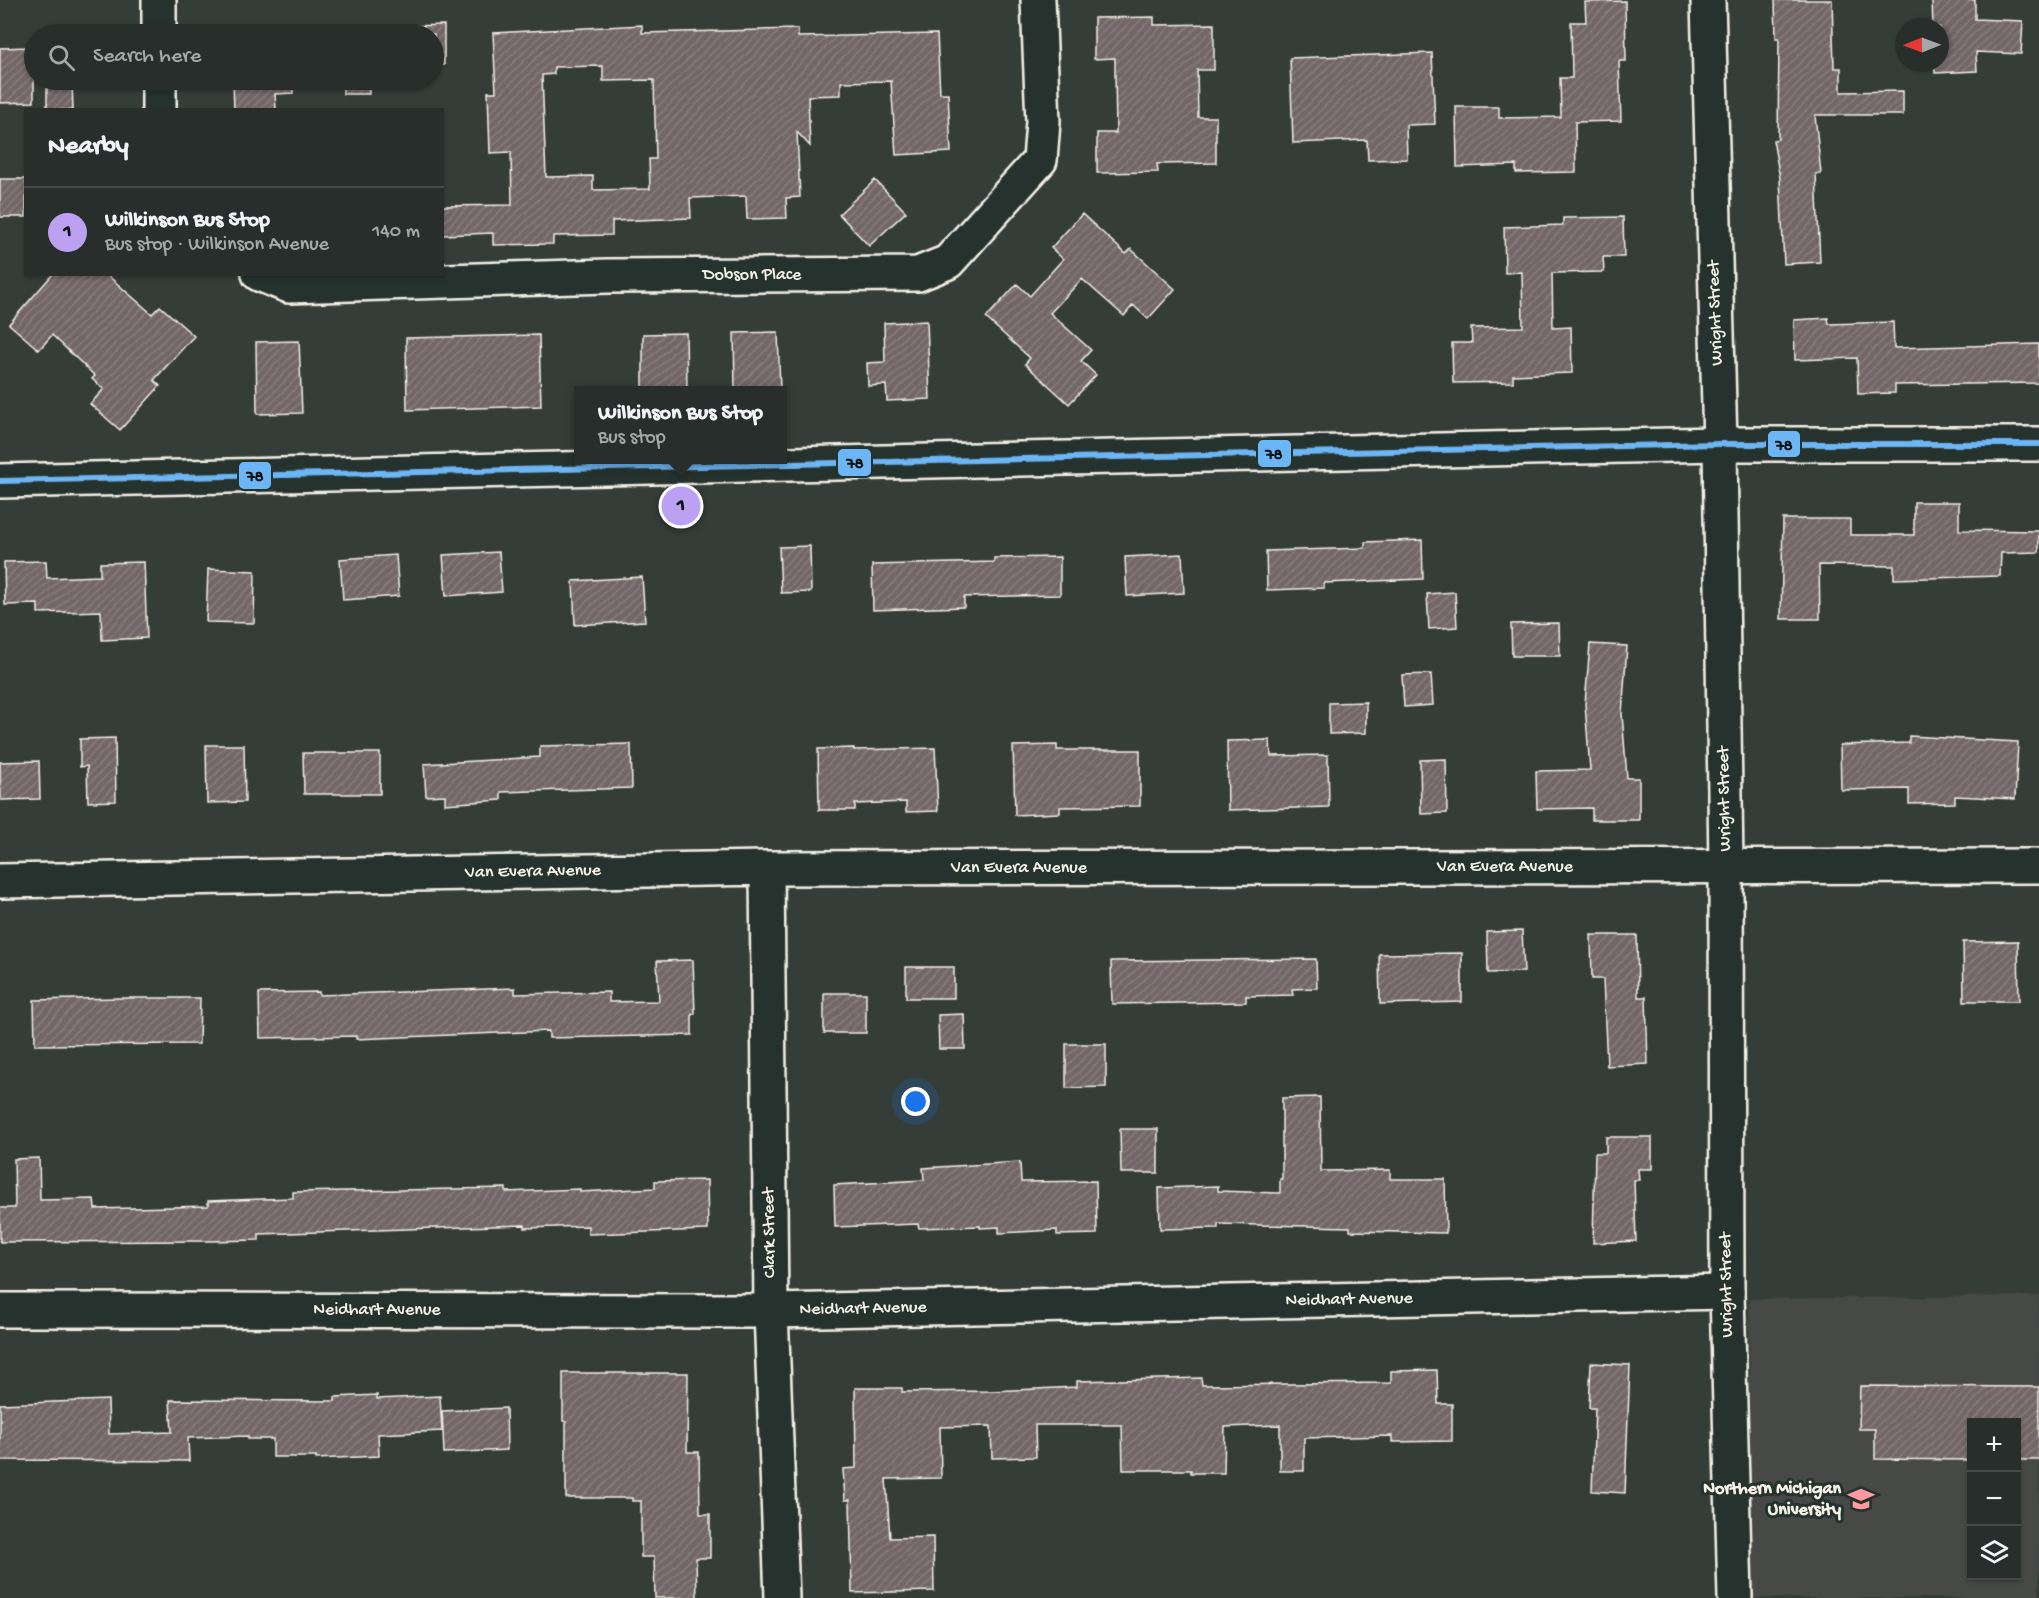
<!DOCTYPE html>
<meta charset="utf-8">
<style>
:root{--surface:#282e2b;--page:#303633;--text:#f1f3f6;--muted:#a5a8a9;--line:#444a47;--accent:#bca0f2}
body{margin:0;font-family:"Gochi Hand",sans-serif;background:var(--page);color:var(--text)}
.controls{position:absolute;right:18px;bottom:18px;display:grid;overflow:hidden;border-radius:0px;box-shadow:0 2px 4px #0004}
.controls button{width:54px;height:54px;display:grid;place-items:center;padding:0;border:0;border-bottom:2px solid var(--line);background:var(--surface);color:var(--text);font:30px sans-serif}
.compass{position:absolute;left:1895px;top:18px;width:54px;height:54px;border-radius:50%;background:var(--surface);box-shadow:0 2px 4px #0004;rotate:269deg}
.you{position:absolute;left:916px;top:1102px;width:21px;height:21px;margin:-15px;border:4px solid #fff;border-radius:50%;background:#1a73e8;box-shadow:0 0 0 9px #1a73e833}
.badge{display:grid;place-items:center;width:39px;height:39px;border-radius:50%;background:var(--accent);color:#111;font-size:20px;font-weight:700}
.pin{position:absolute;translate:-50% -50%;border:3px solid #fff;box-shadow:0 2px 6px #0006}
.popup{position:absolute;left:574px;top:386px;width:213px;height:78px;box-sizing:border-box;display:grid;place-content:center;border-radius:0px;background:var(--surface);filter:drop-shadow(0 2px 4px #0005);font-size:20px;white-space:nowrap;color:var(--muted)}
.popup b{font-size:22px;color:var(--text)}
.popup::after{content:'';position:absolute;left:50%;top:100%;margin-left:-12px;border:12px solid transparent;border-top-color:var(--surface)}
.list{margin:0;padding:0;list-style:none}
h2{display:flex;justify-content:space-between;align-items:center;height:78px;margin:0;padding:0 24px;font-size:26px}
h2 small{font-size:20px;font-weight:400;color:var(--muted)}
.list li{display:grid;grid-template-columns:39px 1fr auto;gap:18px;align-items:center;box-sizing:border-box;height:90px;padding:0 24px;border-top:2px solid var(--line)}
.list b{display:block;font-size:22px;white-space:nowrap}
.list p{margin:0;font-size:20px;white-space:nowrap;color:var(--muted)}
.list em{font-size:20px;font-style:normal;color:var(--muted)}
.icon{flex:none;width:33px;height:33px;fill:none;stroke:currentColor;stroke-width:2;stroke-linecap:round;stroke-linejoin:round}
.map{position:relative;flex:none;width:2039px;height:1598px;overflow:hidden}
.search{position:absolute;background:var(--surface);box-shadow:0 2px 4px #0004;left:24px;top:24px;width:420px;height:66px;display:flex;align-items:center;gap:15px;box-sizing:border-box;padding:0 21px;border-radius:33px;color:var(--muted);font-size:22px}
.panel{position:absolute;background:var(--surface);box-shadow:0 2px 4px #0004;left:24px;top:108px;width:420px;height:168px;border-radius:0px}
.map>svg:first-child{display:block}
.built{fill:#474947;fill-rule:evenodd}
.building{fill:url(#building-hatch);stroke:#f4f1e8;stroke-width:1.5;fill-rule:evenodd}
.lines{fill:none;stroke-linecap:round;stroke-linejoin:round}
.street-casing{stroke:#f4f1e8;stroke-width:38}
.secondary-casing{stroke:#f4f1e8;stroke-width:38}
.street{stroke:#26332d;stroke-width:33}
.secondary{stroke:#26332d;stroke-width:33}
.bus-1-casing{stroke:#26332d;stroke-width:10}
.bus-1{stroke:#6db6f5;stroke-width:6}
.labels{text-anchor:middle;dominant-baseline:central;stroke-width:6;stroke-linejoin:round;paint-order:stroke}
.street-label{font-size:18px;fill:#f4f1e8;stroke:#26332d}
.poi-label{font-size:18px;font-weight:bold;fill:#f4f1e8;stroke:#26332d;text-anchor:end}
.line-badge{stroke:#26332d;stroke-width:2}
.pale-badge-label{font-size:16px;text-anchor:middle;font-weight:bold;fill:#111}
</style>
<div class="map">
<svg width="2039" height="1598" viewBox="0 0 2039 1598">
<defs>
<pattern id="building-hatch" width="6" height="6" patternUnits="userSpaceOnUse" patternTransform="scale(1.5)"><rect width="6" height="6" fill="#726668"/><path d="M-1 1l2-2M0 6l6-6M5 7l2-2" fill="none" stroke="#877c7e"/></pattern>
</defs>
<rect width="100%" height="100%" fill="#353d39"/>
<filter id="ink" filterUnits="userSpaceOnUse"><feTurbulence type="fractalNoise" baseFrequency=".0167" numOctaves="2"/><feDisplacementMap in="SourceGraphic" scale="12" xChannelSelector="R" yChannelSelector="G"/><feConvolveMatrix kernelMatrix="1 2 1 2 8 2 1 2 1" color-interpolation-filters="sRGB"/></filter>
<g filter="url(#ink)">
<path class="built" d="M2039,1296v302h-288l-2,-299zM1972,1422h44v154h-44z"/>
<path class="building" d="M1775,0h57l2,68h7v24l62,-1v24h-88l6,59h-5l4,88 -36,2 -4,-86 -7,-38 5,-1 1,-101h-3z
M1932,0h43v19l48,2 -2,33 -45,-2 1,19 -42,2 -1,-10h6v-36h-7z
M1625,1l1,60h-7l2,60 -46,1 1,50 -60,1v-8l-59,2 -1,-60h43v11l62,-1 -1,-39h12l-1,-56h15l-1,-20z
M1154,17v8l60,-1v46h-17l1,47h18v46l-59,1 1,8 -61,1v-40h19l-1,-60v-15l-21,1v-41z
M444,25v40h-10v-31h-73h23l-1,-7z
M642,25v8l156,-4v8l139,-3 3,59h8l3,59 -55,3 -5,-74 -50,1v13l-33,1 2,50 -13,-14 3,65 -14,1 1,20 -40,1 -1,-23 -56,2 1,20 -79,3v14l-59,1v8l-60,1v-12l-51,2v-29l70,-1 -1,-53 -21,1 -2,-61h8l-3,-59zM603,66v15l51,-1 2,79h-7l1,30 -57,1v-14l-47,1 -4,-102 12,-1v-7z
M30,47v8h4v47l-34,1v-55z
M1432,53l3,71 -29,1 1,34 -39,1 -1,-20 -74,3 -3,-85z
M47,80h25l1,30h-26z
M233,80h192v1l-56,1v12h-26v-13l-51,1 1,11 -18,1 1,16h-42z
M0,179h26v38h-26z
M875,180l31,32 -37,34 -30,-32z
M1082,214l44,40 5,-5 44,40 -27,30 -15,-14 -9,11 -42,-37 -32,34 41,37 -10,11 15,14 -27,29 -44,-40 5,-6 -44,-40 31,-34 13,12 33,-37 -12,-11z
M1623,217l1,40h-21l1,15 -52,1 1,55 18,-1 1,46 -59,2v7l-60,1 -1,-40h20l-1,-15 52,-1 -1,-55 -17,1 -1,-46 59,-2v-7z
M53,274h53l46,40 8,-8 34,30 -40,44 6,6 -40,44 -30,-26 14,-15 -12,-10 3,-3 -43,-41 -13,15 -30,-26z
M1828,318l1,6 64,-2 1,26 145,-4v39l-144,2v8l-37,1 -1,-36 -62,2 -1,-40z
M927,321l3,78 -43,2 -1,-16 -18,1 -1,-23 18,-1 -1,-39z
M778,332l2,58h-45l-1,-57z
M686,333l1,57h-44v-56z
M539,335l2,71 -134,4 -1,-72z
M299,341l3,72 -45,1 -1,-72z
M1914,502h45v28l80,1v21l-38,1 -1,23 -106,3v-13l-75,-1 1,54h-39l2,-100h67v16h64z
M1422,540l1,39 -99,4v5l-57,2 -1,-39 99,-3v-6z
M810,546l1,46 -30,1 -2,-46z
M499,552l3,40 -56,4 -3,-41z
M1182,554l2,39 -57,3 -2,-39z
M396,555l3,41 -56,4 -3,-41z
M1060,557v38l-96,2v10l-91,3 -1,-45 122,-3v-4z
M46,561l1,17 53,-2v-13l44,-1 3,76 -45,2 -1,-29 -63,2v-9l-33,1 -1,-43z
M208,569l47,2 -1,52 -48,-1z
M642,577l3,44 -70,4 -2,-44z
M1455,592l2,35 -28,2 -2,-35z
M1559,623l1,33h-48l-1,-32z
M1590,644l37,2 -5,68 5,64h12v42h-47v-12l-55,1 -1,-38 54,-1 -5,-66z
M1431,674l2,31 -29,2 -2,-32z
M1366,702v31l-37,1v-31z
M1909,736l109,6 -3,57 -60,-3v7l-46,1v-15l-68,1 -1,-45 69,-2z
M115,738l1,63 -28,1 -1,-36 -7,1v-28z
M1270,740l1,16 57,-1 1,52 -101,3 -1,-69z
M631,744l1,44 -131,4v8l-56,4v-9l-19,1 -2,-32 116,-7v-11z
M206,745h38l1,57 -38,1z
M1057,745v5h83v56l-80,1v6l-45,2 -2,-69z
M854,748v2l81,-2 3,63 -32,1v-10l-51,2v6h-36l-1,-61z
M303,753h77v41h-76z
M1446,759l1,54 -26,1 -1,-54z
M39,761l1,38 -39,1 -1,-38z
M1522,931l2,41 -36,1 -1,-41z
M1591,935h46l1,62h8l2,67 -41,2 -4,-87h-11z
M2018,941l1,60h-55l-1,-59z
M1462,953v49l-82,2 -1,-50z
M1316,959l1,29 -25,1 1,6 -47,1v6l-134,2 -1,-43z
M693,960l2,54h-3v21l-143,3v-7l-193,8v-3l-96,2 -1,-45 60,-1v3l196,-7v6l94,-2v10l50,-1 -2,-40z
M906,967h48v31h-48z
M824,993h42v40h-42z
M119,998h81l-1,46 -164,1 -1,-45z
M964,1014l1,35h-26l-1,-34z
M1066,1044h40v43l-40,1z
M1320,1097l1,74 69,-1v9h55l1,54 -96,-2v-4l-132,-3v4l-58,1 -1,-41 59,-2v5l62,2v-14h2v-81z
M1120,1129h38v44h-37z
M1606,1137h46v32h-14l1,11h-5l2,61 -43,2 2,-90h11z
M39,1158l1,42 54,-1 1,10 113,-3v-5l85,-3v-6l213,-4v4l74,-3v3l75,-4v-7l52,-1 1,50 -120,4v-8l-63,2v-3l-266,9v6l-50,1 -209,1v-34h15l-1,-49z
M1020,1162l1,20 75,-1 1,53 -40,1v-5l-58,3v-6l-19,1v-2l-61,2 -1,-4 -83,3 -1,-42 90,-5 -1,-12z
M1591,1363l39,2 -5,128 -33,-2 3,-83h-6z
M1437,1370l1,34h14v37l-60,1v-6l-88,2v33h-24v-46l-55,2 -1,46h-33v-3h-68l-1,-45h-87l1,32 -44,1 -1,-32 -51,1 1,51 -55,1 4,59 43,-1 1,54 -82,2 -2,-93h-5l-2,-31 13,-1 -1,-80h47v4l89,-1 86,-4v-6l124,-3 1,7 189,-2v-12z
M563,1373h125l-1,79h12l1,62h10v44h-14l1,40h-42l-1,-41h-13v-56h-9v-3h-66v-76l-3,-1z
M1860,1386l179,1v73h-23v-38h-45v38l-96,-1v-30h-16z
M377,1395v4l63,-3 2,35 -64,3 1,22 -63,3v-2h-43v-18h-25v-3l-60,2 1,23 -189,-1v-56l108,-4 1,34 63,-2 -2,-32 165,1v-4z
M506,1408l1,42 -63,3 -2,-42z"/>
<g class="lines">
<g class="street-casing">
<path id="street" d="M159,34v-34
M159,110v-30
M259,274l30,12 319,-10 310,-2 30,-12 92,-102 3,-38 -5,-122
M0,481l1720,-37h319
M767,868l4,443 11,287
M0,881l767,-13 1272,-2
M0,1310l771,1 956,-19"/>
</g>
<g class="secondary-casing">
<path id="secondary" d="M1708,0l12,444 6,422 1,426 8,306"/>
</g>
<use href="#street" class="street"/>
<use href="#secondary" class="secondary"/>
<g class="bus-1-casing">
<path id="bus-1" d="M0,481l1720,-37h319"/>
</g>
<use href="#bus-1" class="bus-1"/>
</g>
</g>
<defs>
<g id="university-bare" transform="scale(2.07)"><path d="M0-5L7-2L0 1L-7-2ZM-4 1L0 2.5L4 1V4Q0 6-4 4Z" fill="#ff9aa2" stroke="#26332d" stroke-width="2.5" paint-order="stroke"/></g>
</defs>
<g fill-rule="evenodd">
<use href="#university-bare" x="1861" y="1499"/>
</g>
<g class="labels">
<g class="street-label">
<text x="752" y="275">Dobson Place</text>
<text transform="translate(1716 313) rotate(-92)">Wright Street</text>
<text transform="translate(1725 799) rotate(-91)">Wright Street</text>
<text x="1505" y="867">Van Evera Avenue</text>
<text x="1019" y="868">Van Evera Avenue</text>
<text transform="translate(533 872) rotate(-1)">Van Evera Avenue</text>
<text transform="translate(770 1233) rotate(-91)">Clark Street</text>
<text transform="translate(1727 1285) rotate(-91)">Wright Street</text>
<text transform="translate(1349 1300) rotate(-1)">Neidhart Avenue</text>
<text transform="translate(863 1309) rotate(-1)">Neidhart Avenue</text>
<text x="377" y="1310">Neidhart Avenue</text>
</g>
<g class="poi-label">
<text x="1841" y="1489">Northern Michigan<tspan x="1841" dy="21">University</tspan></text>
</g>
</g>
<g class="line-badge">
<rect x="1767" y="430" width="34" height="28" rx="6" fill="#6db6f5"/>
<rect x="1257" y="439" width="35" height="29" rx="6" fill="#6db6f5"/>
<rect x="837" y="448" width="35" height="29" rx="6" fill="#6db6f5"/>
<rect x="238" y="461" width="34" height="29" rx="6" fill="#6db6f5"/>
</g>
<g class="pale-badge-label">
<text x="1784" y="450">78</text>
<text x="1274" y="459">78</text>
<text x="855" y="468">78</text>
<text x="255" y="481">78</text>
</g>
</svg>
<div class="controls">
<button>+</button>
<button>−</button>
<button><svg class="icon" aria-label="layers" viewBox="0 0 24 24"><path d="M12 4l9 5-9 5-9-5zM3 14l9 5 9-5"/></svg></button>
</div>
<svg class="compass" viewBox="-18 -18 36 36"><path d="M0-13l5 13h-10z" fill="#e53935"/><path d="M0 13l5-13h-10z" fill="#a5a8a9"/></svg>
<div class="you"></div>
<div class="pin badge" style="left:681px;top:506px">1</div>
<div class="popup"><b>Wilkinson Bus Stop</b>Bus stop</div>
<div class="search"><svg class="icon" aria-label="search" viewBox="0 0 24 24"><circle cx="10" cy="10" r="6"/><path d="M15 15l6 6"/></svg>Search here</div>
<section class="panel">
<h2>Nearby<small></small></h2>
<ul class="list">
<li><span class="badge">1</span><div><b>Wilkinson Bus Stop</b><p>Bus stop · Wilkinson Avenue</p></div><em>140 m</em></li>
</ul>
</section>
</div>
